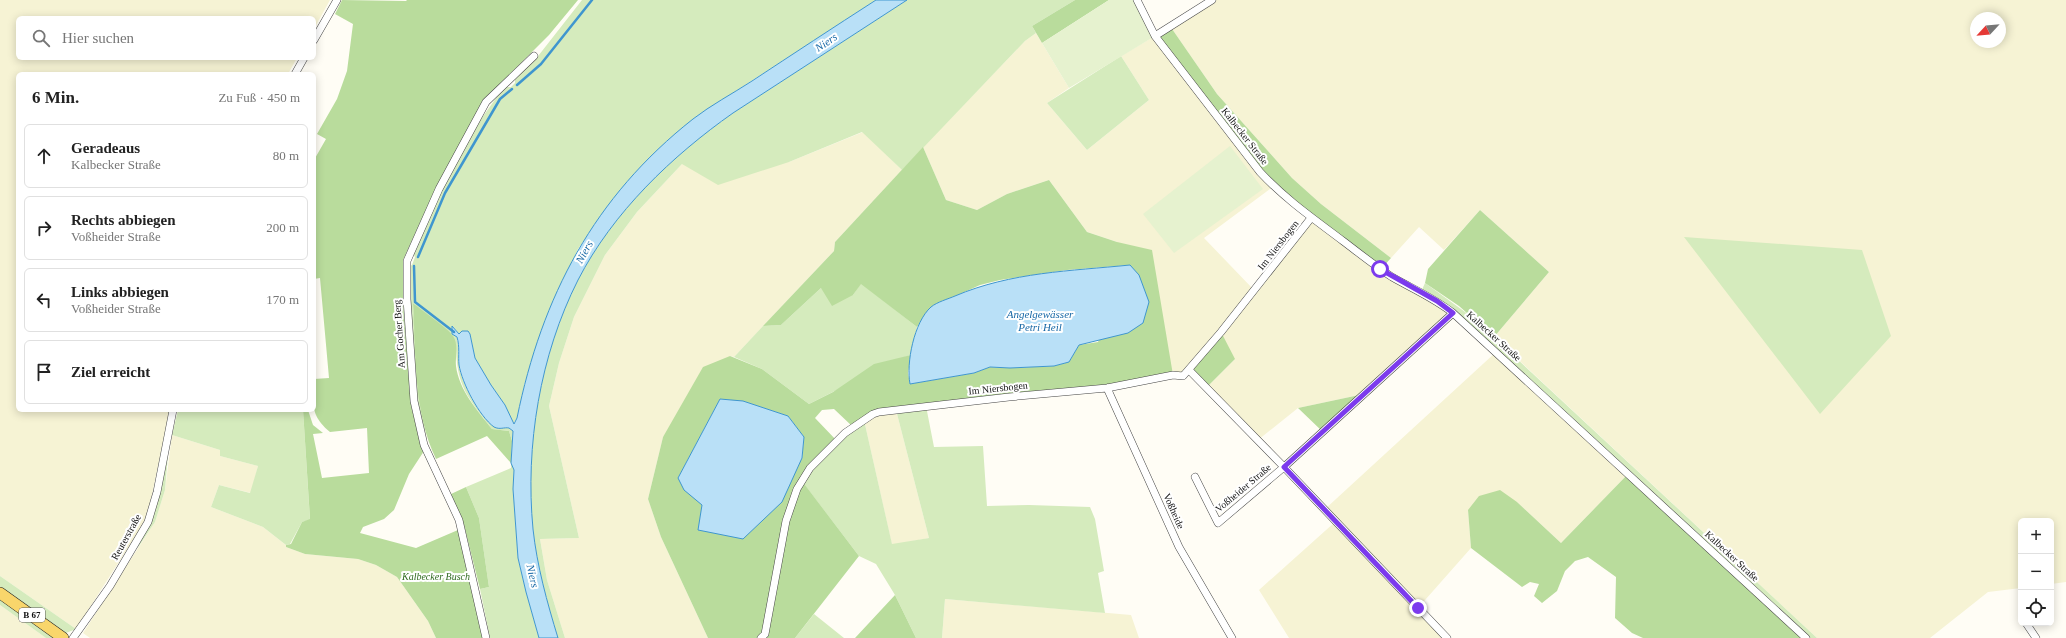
<!DOCTYPE html>
<html lang="de">
<meta charset="utf-8">
<style>
:root{--surface:#fff;--page:#f6f6f6;--text:#222;--muted:#767676;--line:#e0e0e0}
body{margin:0;font-family:"Times New Roman",serif;background:var(--page);color:var(--text)}
.controls{position:absolute;right:12px;bottom:12px;display:grid;overflow:hidden;border-radius:6px;box-shadow:0 2px 10px #0003}
.controls button{width:36px;height:36px;display:grid;place-items:center;padding:0;border:0;border-bottom:1px solid var(--line);background:var(--surface);color:var(--text);font:20px sans-serif}
.compass{position:absolute;left:1970px;top:12px;width:36px;height:36px;border-radius:50%;background:var(--surface);box-shadow:0 2px 10px #0003;rotate:244deg}
.stop{position:absolute;width:12px;height:12px;margin:-9px;border:3px solid #7c3aed;border-radius:50%;background:#fff}
.stop.end{background:#7c3aed;border-color:#fff;box-shadow:0 1px 4px #0008}
.list{margin:0;padding:0;list-style:none}
h2{display:flex;justify-content:space-between;align-items:center;height:52px;margin:0;padding:0 16px;font-size:17px}
h2 small{font-size:13px;font-weight:400;color:var(--muted)}
.list li{display:grid;grid-template-columns:26px 1fr auto;gap:12px;align-items:center;box-sizing:border-box;height:64px;margin:0 8px 8px;padding:0 8px;border:1px solid var(--line);border-radius:6px}
.list b{display:block;font-size:15px;white-space:nowrap}
.list p{margin:0;font-size:13px;white-space:nowrap;color:var(--muted)}
.list em{font-size:13px;font-style:normal;color:var(--muted)}
.icon{flex:none;width:22px;height:22px;fill:none;stroke:currentColor;stroke-width:2;stroke-linecap:round;stroke-linejoin:round}
.map{position:relative;flex:none;width:2066px;height:638px;overflow:hidden}
.search{position:absolute;background:var(--surface);box-shadow:0 2px 10px #0003;left:16px;top:16px;width:300px;height:44px;display:flex;align-items:center;gap:10px;box-sizing:border-box;padding:0 14px;border-radius:6px;color:var(--muted);font-size:15px}
.panel{position:absolute;background:var(--surface);box-shadow:0 2px 10px #0003;left:16px;top:72px;width:300px;height:340px;border-radius:6px}
.map>svg:first-child{display:block}
.farmland{fill:#f6f3d4;fill-rule:evenodd}
.green{fill:#d5ebbd}
.forest{fill:#b9dc9c;fill-rule:evenodd}
.pitch{fill:#e6f2cf}
.water{fill:#b9e0f7;stroke:#3f96cf}
.lines{fill:none;stroke-linecap:round;stroke-linejoin:round}
.stream{stroke:#3f96cf;stroke-width:2.5}
.minor-casing{stroke:#444;stroke-width:8}
.primary-casing{stroke:#222;stroke-width:12}
.minor{stroke:#fff;stroke-width:7}
.primary{stroke:#f9d66b;stroke-width:11}
.route{stroke:#7c3aed;stroke-width:5}
.labels{text-anchor:middle;dominant-baseline:central;stroke-width:4;stroke-linejoin:round;paint-order:stroke}
.shield{fill:#fff;stroke:#585858;stroke-width:1}
.shield-label{font-size:9px;font-weight:bold;fill:#111}
.street-label{font-size:10px;fill:#111;stroke:#fff}
.park-label{font-size:10px;font-style:italic;fill:#2f6b1f;stroke:#fff}
.water-label{font-size:11px;font-style:italic;fill:#1768a6;stroke:#fff}
</style>
<div class="map">
<svg width="2066" height="638" viewBox="0 0 2066 638">
<rect width="100%" height="100%" fill="#fffdf5"/>
<path class="farmland" d="M0,0h330l-16,29v-11h-296v40h279l-9,16h-270v336h152l-23,108 -71,111 -76,-53z
M1213,0h853v582l-15,2v-63h-30v67l-33,4 -58,46h-113l-323,-301 55,-65 -69,-62 -36,40 -25,-23 -28,31 -70,-54 -29,-26 -75,-84 -47,-68zM1976,18h24v24h-24z
M1036,33l33,55 -22,15 40,47 62,-50 -28,-44 34,-20 119,150 -70,52 50,52 57,-72 142,95 -89,81 -66,14 -40,32 -52,-52 29,-29 -52,17 -10,-1 -56,-133 -30,-10 -38,-52 -42,14 -30,16 -31,-10 -23,-53 102,-106z
M863,132l39,38 -67,72 -1,9 -100,106 -4,-1 -67,81 -15,62 13,38 47,101h-143l-18,-58 -7,-41 39,-1 -30,-132 10,-43 15,-46 31,-62 32,-43 45,-48 107,-2z
M1496,352l132,122 -67,69 -44,-41 -49,8 3,38 -53,60 29,30h-158l-30,-48 76,-68 -11,-12z
M896,410l33,128 -37,7 -28,-125z
M172,435l48,15v6l38,10 -7,27 -32,-8 -8,22 52,20 23,18v2l19,7 53,5 18,6 21,12 31,44 8,17h-346l-7,-5 72,-111 10,-32z
M945,599l186,16 8,23h-197z
M0,605l46,33h-46z"/>
<path class="green" d="M582,0h294l-183,119 -38,34 -36,39 -41,57 -53,133 -8,36 -4,6 -8,-19 -14,-20 -16,-27 -5,-24h-11l-6,-7c8,18 4,22 6,39 3,18 20,51 36,61 5,3 9,0 14,1l4,3 -1,10 -3,-10 -17,-2c-25,-32 -36,-44 -36,-85l-43,-41 7,102 7,35 -11,-42 -6,-95v-37l2,-1 3,-8 -2,-4 27,-63 36,-64 28,-39h7l4,-4v-7l8,-8 12,-8z
M907,0h168l-43,26 4,7 -11,8 -123,129 -40,-38 -73,30 -71,23 -36,-21 -45,48 -32,43 -31,62 -15,46 -10,43 30,132 -39,1 7,41 18,58h-7c-11,-36 -21,-72 -25,-109 -8,-83 7,-174 45,-249 35,-68 94,-124 155,-167z
M1121,56l28,44 -62,50 -40,-47z
M1684,237l178,13 29,86 -71,78z
M861,283l56,44 -6,28 -15,5 -87,44 -47,-35 -28,-12 29,-31 18,-1 40,-37 32,7z
M1425,283l47,34 345,321h-11l-326,-301 -59,-45z
M926,406l8,41 49,-1 4,60 42,-1 61,2 5,12 9,52 -6,2 7,40 -160,-14 -3,39h-26l-21,-43 -19,-31 -17,-8 -58,-76 9,-12 54,-48 28,124 37,-6 -33,-128z
M178,410h125l7,110 -8,2 -12,22 -4,1 -23,-18 -52,-20 8,-22 31,8 8,-27 -38,-10v-6l-48,-15z
M168,455l-3,35 -10,32 -18,27c15,-31 24,-61 31,-94z
M511,463l3,6 -1,20 5,69 8,34 13,46h-49l-10,-49 9,-2 -10,-69 -13,-31 45,-19z
M0,576l76,53 -10,4 -66,-46z
M0,598l53,38v2h-7l-46,-33z
M814,614l30,24h-49z"/>
<path class="forest" d="M342,0l64,1 1,-1h171l-29,35 -66,66 -47,87 -33,72v43l8,102 9,37 4,9 -15,23 -15,36 -10,9 -21,8 -3,6 56,15 42,-18 25,108h-47l-8,-17 -31,-44 -21,-12 -18,-6 -53,-5 -19,-7v-2l5,-1 11,-22 8,-3 -7,-109h5l5,15 10,8 -10,1 9,44 47,-5 -2,-45 -37,4c-21,-18 -16,-27 -16,-53l15,-1 -9,-100 -6,1v-119l12,-21 -9,-5 20,-35 10,-28 6,-47 -18,-10z
M1075,0h34l-67,43 -10,-17z
M1170,26l47,68 75,84 29,26 70,54 -10,11 -107,-83 -119,-150z
M923,147l23,53 31,10 30,-16 42,-14 38,52 30,10 35,8 21,125 -66,13 -228,24 -26,15 -19,-18 -12,1 -7,8 22,23 -35,40 57,75 -64,82h-87l-47,-101 -13,-38 15,-62 40,-70 27,-11 32,13 47,35 24,-12 41,-28 37,-9 -3,18 2,11 64,-11 16,-6 20,1 44,-2 15,-4 10,-17 19,-3 32,-77 -63,5 -67,10 -20,5 -49,22 -14,20 -56,-43 -8,11 -21,11 -11,-18 -40,37 -18,1 71,-75 1,-9zM720,399l68,17 16,21 -2,22 -103,71 3,-25 -24,-27z
M1480,210l69,62 -55,65 -35,-31 -34,-23 3,-14z
M413,303c8,7 35,25 40,33 6,9 2,19 3,30 3,24 21,44 36,63l17,2 3,10 -1,22 -24,-27 -51,23c-23,-47 -20,-105 -23,-156z
M1221,332l14,27 -29,29 -17,-18z
M1364,394l-41,38 -25,-24z
M1628,474l178,164h-163l-11,-5 -17,-15 1,-41 -28,-20 -13,4 -10,10 -8,20 -15,12 -8,-7 5,-12 -9,-2 -8,5 -51,-39 -3,-38 11,-14 21,-6 17,12 44,41z
M466,487l13,31 10,69 -9,2 -16,-64 -13,-31z
M895,595l21,43h-61z"/>
<path class="pitch" d="M1109,0h28l18,36 -86,52 -27,-45z
M1230,146l33,43 -89,64 -31,-39z"/>
<path class="water" d="M876,0h31l-174,113c-61,43 -120,99 -155,167 -38,75 -53,166 -45,249 4,37 14,73 25,109h-19l-13,-46 -8,-34 -5,-69 1,-19 -3,-7 2,-32 -4,-3c-5,-1 -9,2 -15,-1 -15,-11 -32,-44 -35,-62 -1,-9 1,-18 -2,-28l-5,-3v-8l7,8 3,-3h6l2,3 5,24 16,27 14,20 9,19 3,-6c25,-122 77,-221 176,-299 18,-14 39,-25 59,-38 41,-27 82,-54 124,-81z
M1130,265l9,10 10,27 -6,21 -15,10 -49,12 -10,17 -15,4 -44,2 -20,-1 -16,6 -64,11c-4,-21 4,-62 21,-77 6,-5 17,-8 24,-11 56,-24 116,-25 175,-31z
M720,399l23,2 45,15 16,21 -2,21 -20,44 -39,37 -45,-9 4,-25 -18,-15 -6,-12z"/>
<g class="lines">
<path class="stream" d="M517,85l24,-21 51,-64
M418,257l27,-64 55,-94 12,-10
M414,266l1,36 39,30"/>
<g class="minor-casing">
<path id="minor" d="M1137,0l18,36 105,136c25,27 54,47 83,69 16,12 32,25 49,36 21,12 42,21 61,36l353,325
M1155,36l57,-36
M314,40l23,-40
M295,74l9,-16
M1189,370l95,97 163,171
M1107,388l72,159 53,91
M1195,477l23,46 66,-56 169,-154
M2026,623l10,15
M73,638l37,-52 38,-64 9,-30 16,-82
M486,638l-27,-118 -35,-75 -10,-44 -7,-102v-38l32,-72 47,-87 48,-46
M761,638l4,-4 21,-113 11,-32 13,-21 35,-35 28,-19 6,-2 130,-15 98,-9 66,-13 10,1 38,-44 90,-114"/>
</g>
<g class="primary-casing">
<path id="primary" d="M0,593l63,45"/>
</g>
<use href="#minor" class="minor"/>
<use href="#primary" class="primary"/>
</g>
<g class="lines">
<path class="route" d="M1380,269l57,32 16,12 -169,154 134,141"/>
</g>
<g class="labels">
<rect class="shield" x="19" y="608" width="26" height="14" rx="3"/>
<g class="shield-label">
<text x="32" y="615">B 67</text>
</g>
<g class="street-label">
<text transform="translate(1245 136) rotate(52)">Kalbecker Straße</text>
<text transform="translate(1278 245) rotate(-52)">Im Niersbogen</text>
<text transform="translate(399 334) rotate(-94)">Am Gocher Berg</text>
<text transform="translate(1494 336) rotate(42)">Kalbecker Straße</text>
<text transform="translate(998 388) rotate(-6)">Im Niersbogen</text>
<text transform="translate(1243 488) rotate(-40)">Voßheider Straße</text>
<text transform="translate(1174 511) rotate(66)">Voßheide</text>
<text transform="translate(126 537) rotate(-61)">Reuterstraße</text>
<text transform="translate(1732 556) rotate(43)">Kalbecker Straße</text>
</g>
<g class="park-label">
<text x="436" y="576">Kalbecker Busch</text>
</g>
<g class="water-label">
<text transform="translate(826 42) rotate(-34)">Niers</text>
<text transform="translate(584 252) rotate(-61)">Niers</text>
<text x="1040" y="314">Angelgewässer<tspan x="1040" dy="13">Petri Heil</tspan></text>
<text transform="translate(533 576) rotate(77)">Niers</text>
</g>
</g>
</svg>
<div class="controls">
<button>+</button>
<button>−</button>
<button><svg class="icon" aria-label="locate" viewBox="0 0 24 24"><circle cx="12" cy="12" r="6"/><path d="M12 2v4M12 18v4M2 12h4M18 12h4"/></svg></button>
</div>
<svg class="compass" viewBox="-18 -18 36 36"><path d="M0-13l5 13h-10z" fill="#e53935"/><path d="M0 13l5-13h-10z" fill="#767676"/></svg>
<div class="stop" style="left:1380px;top:269px"></div>
<div class="stop end" style="left:1418px;top:608px"></div>
<div class="search"><svg class="icon" aria-label="search" viewBox="0 0 24 24"><circle cx="10" cy="10" r="6"/><path d="M15 15l6 6"/></svg>Hier suchen</div>
<section class="panel">
<h2>6 Min.<small>Zu Fuß · 450 m</small></h2>
<ul class="list">
<li><svg class="icon" aria-label="ahead" viewBox="0 0 24 24"><path d="M12 20V5M6 11l6-6 6 6"/></svg><div><b>Geradeaus</b><p>Kalbecker Straße</p></div><em>80 m</em></li>
<li><svg class="icon" aria-label="right" viewBox="0 0 24 24"><path d="M7 20v-9h11M14 6l5 5-5 5"/></svg><div><b>Rechts abbiegen</b><p>Voßheider Straße</p></div><em>200 m</em></li>
<li><svg class="icon" aria-label="left" viewBox="0 0 24 24"><path d="M17 20v-9H6M10 6l-5 5 5 5"/></svg><div><b>Links abbiegen</b><p>Voßheider Straße</p></div><em>170 m</em></li>
<li><svg class="icon" aria-label="arrive" viewBox="0 0 24 24"><path d="M6 21V4h12l-3 4 3 4H6"/></svg><div><b>Ziel erreicht</b></div></li>
</ul>
</section>
</div>
